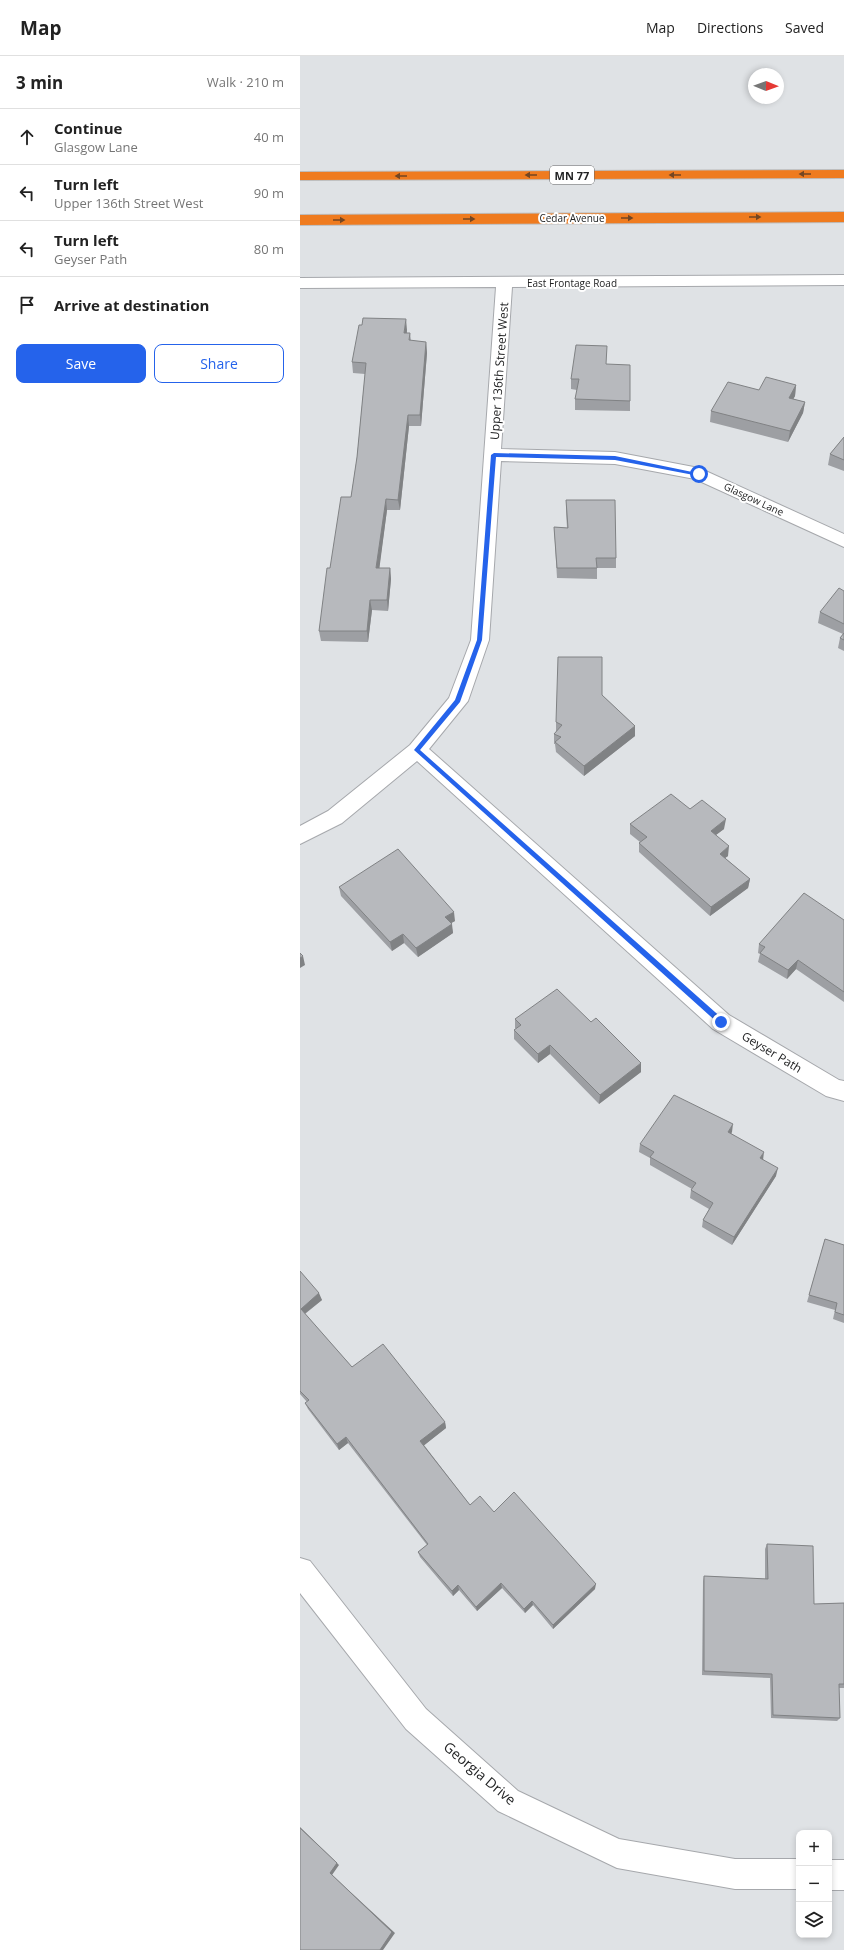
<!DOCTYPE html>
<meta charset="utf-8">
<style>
:root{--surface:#fff;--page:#f6f6f6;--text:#222;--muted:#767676;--line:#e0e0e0;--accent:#2563eb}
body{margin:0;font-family:"Open Sans",sans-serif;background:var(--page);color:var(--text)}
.controls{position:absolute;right:12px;bottom:12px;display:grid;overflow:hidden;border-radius:8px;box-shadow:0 2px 6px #0003}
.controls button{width:36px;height:36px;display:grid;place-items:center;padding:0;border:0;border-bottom:1px solid var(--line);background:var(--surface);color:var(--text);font:20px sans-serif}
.compass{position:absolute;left:448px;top:12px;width:36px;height:36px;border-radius:50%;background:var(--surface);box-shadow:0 2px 6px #0003;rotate:91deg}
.stop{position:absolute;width:12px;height:12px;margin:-9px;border:3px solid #2563eb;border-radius:50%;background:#fff}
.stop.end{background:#2563eb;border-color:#fff;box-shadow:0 1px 4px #0008}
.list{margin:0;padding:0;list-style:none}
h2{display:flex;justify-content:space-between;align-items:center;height:52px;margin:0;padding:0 16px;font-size:17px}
h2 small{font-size:13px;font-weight:400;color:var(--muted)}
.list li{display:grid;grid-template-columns:26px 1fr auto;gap:12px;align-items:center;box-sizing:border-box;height:56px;padding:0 16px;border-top:1px solid var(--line)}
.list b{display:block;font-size:15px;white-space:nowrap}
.list p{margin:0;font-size:13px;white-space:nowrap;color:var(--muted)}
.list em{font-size:13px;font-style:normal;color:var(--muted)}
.actions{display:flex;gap:8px;padding:12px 16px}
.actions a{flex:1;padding:9px 0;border:1px solid var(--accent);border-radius:8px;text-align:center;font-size:14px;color:var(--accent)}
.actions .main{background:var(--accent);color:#fff}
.icon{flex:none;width:22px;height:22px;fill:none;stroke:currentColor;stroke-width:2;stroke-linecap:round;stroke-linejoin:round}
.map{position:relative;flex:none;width:544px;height:1894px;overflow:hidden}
header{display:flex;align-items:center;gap:24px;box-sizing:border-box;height:56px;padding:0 20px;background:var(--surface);border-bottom:1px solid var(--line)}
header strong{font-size:19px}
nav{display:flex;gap:22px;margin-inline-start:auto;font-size:14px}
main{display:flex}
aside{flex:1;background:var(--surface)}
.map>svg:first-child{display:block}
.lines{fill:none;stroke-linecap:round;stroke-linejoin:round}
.minor-casing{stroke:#a6a8ac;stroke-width:2}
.motorway-casing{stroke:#bdbdbd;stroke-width:2}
.minor{fill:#fff;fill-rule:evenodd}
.motorway{fill:#ef7b1f;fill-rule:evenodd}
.wall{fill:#9d9fa3}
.shaded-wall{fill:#808284}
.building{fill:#b7b9bd;stroke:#808284}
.oneway{fill:#744622}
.route{fill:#2563eb}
.labels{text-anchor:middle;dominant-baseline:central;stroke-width:4;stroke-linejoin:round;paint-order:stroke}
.far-street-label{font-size:10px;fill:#222324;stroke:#fff}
.shield{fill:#fff;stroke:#646566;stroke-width:1}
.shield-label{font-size:11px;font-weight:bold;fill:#222324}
.street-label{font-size:12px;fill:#222324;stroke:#fff}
.near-street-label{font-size:14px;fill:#222324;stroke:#fff}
</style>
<header>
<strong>Map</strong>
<nav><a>Map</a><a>Directions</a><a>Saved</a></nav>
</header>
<main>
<aside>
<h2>3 min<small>Walk · 210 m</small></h2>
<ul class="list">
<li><svg class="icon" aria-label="ahead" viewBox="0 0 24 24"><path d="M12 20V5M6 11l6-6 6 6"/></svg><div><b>Continue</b><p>Glasgow Lane</p></div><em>40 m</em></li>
<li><svg class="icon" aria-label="left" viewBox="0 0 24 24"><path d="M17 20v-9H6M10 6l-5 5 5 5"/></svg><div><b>Turn left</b><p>Upper 136th Street West</p></div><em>90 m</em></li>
<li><svg class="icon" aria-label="left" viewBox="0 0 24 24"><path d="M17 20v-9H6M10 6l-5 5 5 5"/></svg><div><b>Turn left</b><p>Geyser Path</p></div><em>80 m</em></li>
<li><svg class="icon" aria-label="arrive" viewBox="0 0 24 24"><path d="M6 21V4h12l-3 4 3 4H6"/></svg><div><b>Arrive at destination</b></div></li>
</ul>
<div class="actions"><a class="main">Save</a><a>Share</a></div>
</aside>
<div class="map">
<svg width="544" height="1894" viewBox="0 0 544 1894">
<rect width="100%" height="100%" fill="#dfe2e5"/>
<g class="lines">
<g class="minor-casing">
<path id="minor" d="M544,219v10l-332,2 -11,162 114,3 84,16 145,66v13l-149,-68 -80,-15 -114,-3 -12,179 -21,61 -39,48 300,266 110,65 5,1v20l-18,-5 -113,-67 -296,-268 -75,62 -42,21v-18l28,-15 82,-66 39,-47 22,-58 25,-353 -196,1v-10z
M0,1502l10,3 116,148 92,82 101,48 116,20h64v30h-64l-118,-21 -119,-57 -92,-82 -106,-136z
M529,1804h15v30h-15z"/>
</g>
<g class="motorway-casing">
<path id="motorway" d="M544,114v8l-544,2v-8z
M544,156v10l-544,3v-10z"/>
</g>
<use href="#minor" class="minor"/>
<use href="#motorway" class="motorway"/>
</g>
<path class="wall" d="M107,274v3h3l1,8 15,1 1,11 -6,73h-12l-9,84h-13l-8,58h11l1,11 -3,32 -16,-1 -4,32 -47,-1 -2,-10 11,-63 21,-71 6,-40 8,-83 -12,-1 -1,-11z
M307,308l23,37v10l-55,-1v-11l2,-9 -6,-1v-10z
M496,329l-1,11 -2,3 12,3 -2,11 -15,29 -78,-20 1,-11 48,-21z
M544,381v34l-16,-6 2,-11z
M266,444l50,58v10h-19v11l-40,-1 -3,-51 13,1 -1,-17z
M544,535v60l-6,-3 2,-10 3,-4 -25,-11 2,-11z
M302,639l33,31v10l-51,40 -28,-24 -1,-8h-1v-10l2,-2v-10z
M390,753l34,20 -8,6 12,21 -3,2 25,21 -2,9 -38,28 -71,-64v-9l1,-1 -10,-8v-10z
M39,831l116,34 -4,2 2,10 -35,24 -14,-14 -12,8 -51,-55z
M544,864v82l-48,-33 -9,10 -29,-17 2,-8 -2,-1 1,-9z
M215,963l126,53 -42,32 -49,-50 -12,9 -24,-24v-9l2,-2h-1z
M432,1076l-1,1 32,26 13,17 -44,69 -30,-18 1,-7 6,-11 -19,-11 1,-8 1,-1 -42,-24v-7l-11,-6 1,-8z
M525,1183l19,6v78l-11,-4 2,-9 -28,-8z
M0,1215l22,29 -17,14 47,53 93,55 1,6 -22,17 46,60 24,7 101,77 -42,40 -20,-24 -8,8 -23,-25 -25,23 -18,-21 -6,6 -33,-39 -2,-5 9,-7 -79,-102 -9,7 -31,-41 -3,-6 2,-1 -7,-8z
M467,1488l47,60 30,-1v85h-5l1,30 -3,3 -66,-3 -1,-40 -68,-3 1,-94 1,-5 61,3v-30z"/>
<path class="shaded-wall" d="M106,263l1,11 -2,14 -1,-11z
M126,286l1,11 -6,73 -1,-11z
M496,329l-1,11 -7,13 1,-11z
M505,346l-2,11 -15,29 2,-11z
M108,359l1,11 -9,84 -2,-10z
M86,443l1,11 -9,69 -2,-11z
M90,512l1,11 -3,32 -1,-11z
M70,544l2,10 -4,32 -1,-11z
M335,670v10l-51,40v-10z
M426,763l-2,10 -15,11 2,-9z
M429,790l-1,10 -10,7 2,-9z
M450,823l-2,9 -38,28 1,-9z
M154,856l1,9 -9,5 -1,-9z
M152,868l1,9 -35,24 -2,-9z
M103,878l1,9 -12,8 -2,-9z
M3,900l2,9 -5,3v-10z
M498,904l-2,9 -9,10 1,-9z
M250,989v9l-12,9v-9z
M341,1007v9l-42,32 1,-9z
M433,1068l-1,8 -5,8 1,-8z
M464,1096l-1,8 -3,-2z
M478,1112l-2,8 -44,69 2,-8z
M19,1237l3,7 -19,15 -2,-6z
M145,1366l1,6 -24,19 -2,-6z
M46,1381l2,6 -9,7 -2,-6z
M201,1527l1,5 -25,23 -1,-4z
M296,1528l-1,5 -42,40v-4z
M158,1529l1,5 -6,6 -1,-5z
M232,1545l1,4 -8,8 -1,-4z
M0,1771l39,38 -7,10 63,58 -12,17h-3l-80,-122z"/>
<path class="building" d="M63,262l43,1 -2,14h6l-1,7 17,2 -6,73h-12l-10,85 -12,-1 -10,69h14l-3,32h-17l-3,31h-48l8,-63h3l11,-71h10l6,-40 9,-94 -14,-1 7,-37h3z
M276,289l31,1 -1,18 24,1v36l-55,-2 4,-20h-8z
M466,321l30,8 -7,13 16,4 -15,29 -79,-20 17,-29 31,8z
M544,381v23l-14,-6z
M266,444h49l1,58h-20l1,10h-40l-3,-41 14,1z
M539,532l5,3v33l-24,-12z
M544,577v7l-4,-2z
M258,601h44v38l33,31 -51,40 -29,-24 6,-5 -7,-3 8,-9 -6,-3z
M371,738l19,15 12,-9 24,19 -15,12 18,15 -9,8 30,25 -39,28 -72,-64 8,-6 -17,-13z
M98,793l56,63 -9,5 7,7 -36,24 -13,-14 -13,8 -51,-55z
M504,837l40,27v72l-46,-32 -10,10 -28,-17 5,-6 -6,-3z
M0,897l3,3 -3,2z
M257,933l34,33 5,-4 45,45 -41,32 -50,-50 -12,9 -24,-24 7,-5 -6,-6z
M374,1039l59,29 -5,8 36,20 -4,6 18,10 -44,69 -31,-17 10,-17 -22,-13 5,-7 -46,-26 4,-5 -14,-8z
M525,1183l19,6v70l-9,-3 2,-9 -28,-8z
M0,1215l19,22 -18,16 51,58 31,-23 62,78 -25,19 50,64 10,-9 14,16 20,-20 82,92 -43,41 -21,-24 -8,8 -23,-26 -25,24 -18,-22 -6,6 -34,-39 10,-8 -82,-107 -9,7 -32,-41 4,-3 -9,-9z
M467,1488l46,2 1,58 30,-1v81h-5l1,34 -67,-3 -1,-41 -68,-3v-95l64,3z
M0,1772l37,35 -7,10 62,59 -12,18h-80z"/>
<defs><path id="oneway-solid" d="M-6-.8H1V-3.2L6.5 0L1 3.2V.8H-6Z"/></defs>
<g class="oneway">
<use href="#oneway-solid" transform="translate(505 118) rotate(180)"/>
<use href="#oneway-solid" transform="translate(231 119) rotate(180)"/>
<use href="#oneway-solid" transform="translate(375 119) rotate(180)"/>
<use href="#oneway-solid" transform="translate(101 120) rotate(180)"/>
<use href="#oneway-solid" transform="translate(455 161)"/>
<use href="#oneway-solid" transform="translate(327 162)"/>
<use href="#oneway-solid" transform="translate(169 163)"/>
<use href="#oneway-solid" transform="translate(39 164)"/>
</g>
<path class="route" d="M194,397l121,3 87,18 -3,2 -84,-16 -119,-3 -14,183 -22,62 -40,48 304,270v4h-5l-305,-274 41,-50 22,-60 14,-185z"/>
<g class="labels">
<g class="far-street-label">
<text x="272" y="162">Cedar Avenue</text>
<text x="272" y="227">East Frontage Road</text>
<text transform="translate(454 443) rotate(25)">Glasgow Lane</text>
</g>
<rect class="shield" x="250" y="110" width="44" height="18" rx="3"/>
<g class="shield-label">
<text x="272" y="119">MN 77</text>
</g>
<g class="street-label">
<text transform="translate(199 315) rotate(-86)">Upper 136th Street West</text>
<text transform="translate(472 996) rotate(31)">Geyser Path</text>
</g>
<g class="near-street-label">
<text transform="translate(180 1717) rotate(40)">Georgia Drive</text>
</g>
</g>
</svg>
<div class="controls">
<button>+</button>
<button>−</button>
<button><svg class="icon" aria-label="layers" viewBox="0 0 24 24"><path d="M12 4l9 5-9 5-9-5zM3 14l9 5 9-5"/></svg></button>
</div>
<svg class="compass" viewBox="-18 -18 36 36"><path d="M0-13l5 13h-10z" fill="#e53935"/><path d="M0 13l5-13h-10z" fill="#767676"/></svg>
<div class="stop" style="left:399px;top:418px"></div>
<div class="stop end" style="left:421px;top:966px"></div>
</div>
</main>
